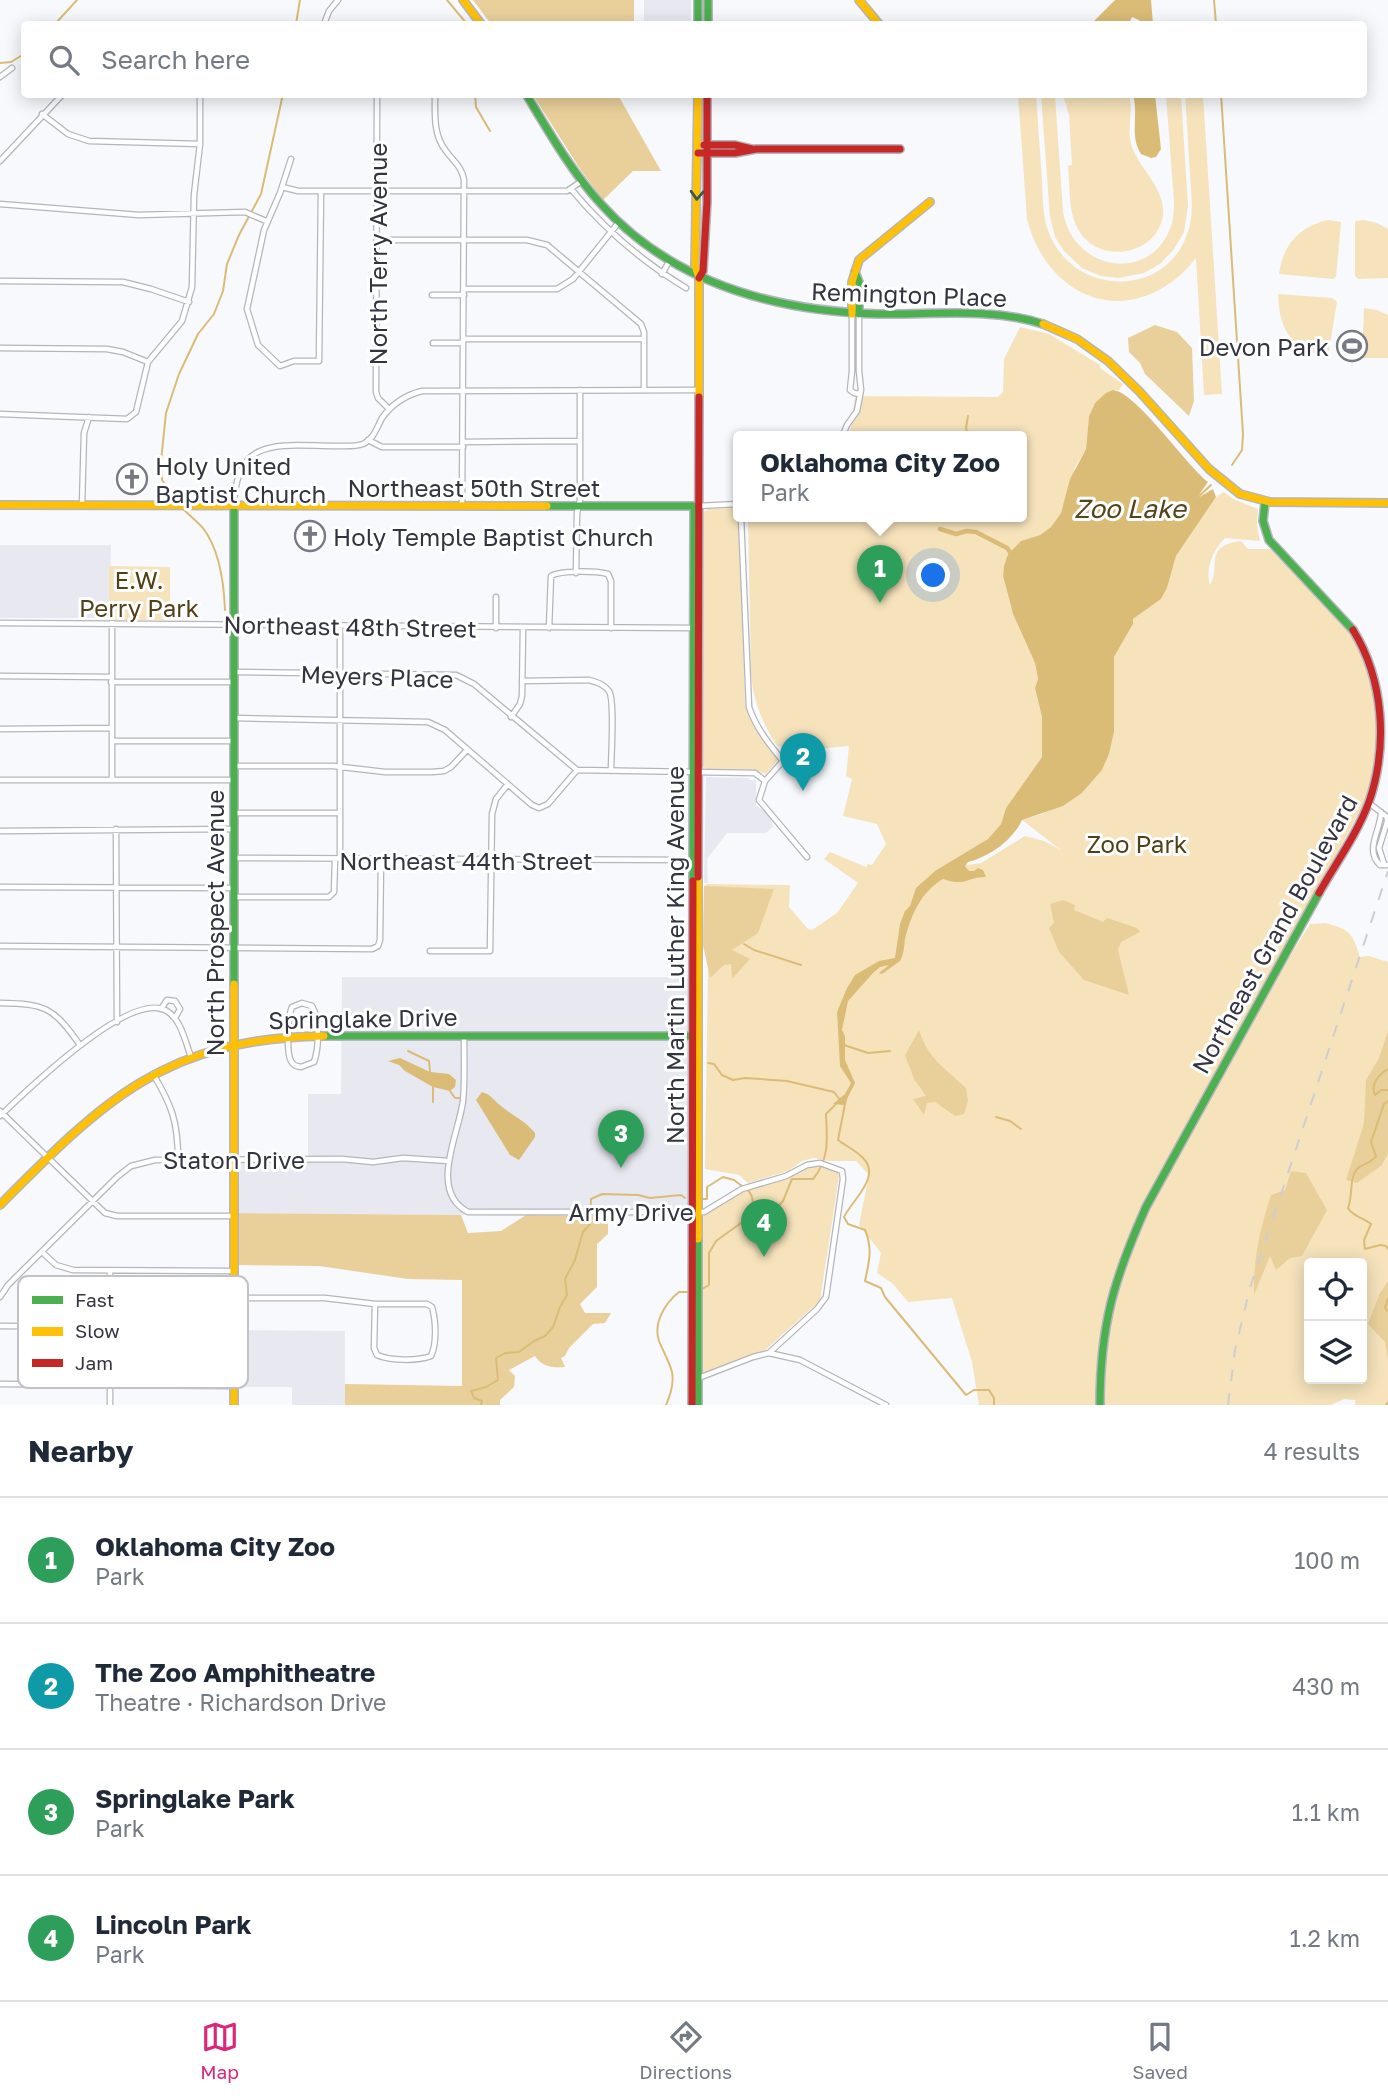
<!DOCTYPE html>
<meta charset="utf-8">
<style>
:root{--surface:#fff;--page:#f2f2f3;--text:#1f2937;--muted:#747a83;--line:#e0e1e3;--accent:#db2777}
body{margin:0;font-family:"Golos Text",sans-serif;background:var(--page);color:var(--text)}
.controls{position:absolute;right:21px;bottom:21px;display:grid;overflow:hidden;border-radius:7px;box-shadow:0 4px 18px #0003}
.controls button{width:63px;height:63px;display:grid;place-items:center;padding:0;border:0;border-bottom:2px solid var(--line);background:var(--surface);color:var(--text);font:35px sans-serif}
.you{position:absolute;left:934px;top:576px;width:24px;height:24px;margin:-18px;border:5px solid #fff;border-radius:50%;background:#1a73e8;box-shadow:0 0 0 10px #1a73e833}
.badge{display:grid;place-items:center;width:46px;height:46px;border-radius:50%;background:var(--accent);color:#fff;font-size:23px;font-weight:700}
.pin{position:absolute;translate:-50% -58px;filter:drop-shadow(0 2px 4px #0008)}
.pin::after{content:'';position:absolute;top:37px;width:24px;height:21px;background:inherit;clip-path:polygon(0 0,100% 0,50% 100%)}
.popup{position:absolute;left:733px;top:431px;width:294px;height:91px;box-sizing:border-box;display:grid;place-content:center;border-radius:7px;background:var(--surface);filter:drop-shadow(0 2px 5px #0005);font-size:23px;white-space:nowrap;color:var(--muted)}
.popup b{font-size:26px;color:var(--text)}
.popup::after{content:'';position:absolute;left:50%;top:100%;margin-left:-14px;border:14px solid transparent;border-top-color:var(--surface)}
.list{margin:0;padding:0;list-style:none}
h2{display:flex;justify-content:space-between;align-items:center;height:91px;margin:0;padding:0 28px;font-size:30px}
h2 small{font-size:23px;font-weight:400;color:var(--muted)}
.list li{display:grid;grid-template-columns:46px 1fr auto;gap:21px;align-items:center;box-sizing:border-box;height:126px;padding:0 28px;border-top:2px solid var(--line)}
.list b{display:block;font-size:26px;white-space:nowrap}
.list p{margin:0;font-size:23px;white-space:nowrap;color:var(--muted)}
.list em{font-size:23px;font-style:normal;color:var(--muted)}
.icon{flex:none;width:38px;height:38px;fill:none;stroke:currentColor;stroke-width:2;stroke-linecap:round;stroke-linejoin:round}
.map{position:relative;flex:none;width:1388px;height:1405px;overflow:hidden}
.search{position:absolute;background:var(--surface);box-shadow:0 4px 18px #0003;left:21px;right:21px;top:21px;height:77px;display:flex;align-items:center;gap:18px;box-sizing:border-box;padding:0 24px;border-radius:7px;color:var(--muted);font-size:26px}
.sheet{height:595px;background:var(--surface)}
nav{display:flex;justify-content:space-around;align-items:center;box-sizing:border-box;height:98px;border-top:2px solid var(--line);background:var(--surface);font-size:19px;color:var(--muted)}
nav a{display:grid;justify-items:center;gap:4px}
nav .on{color:var(--accent)}
.map>svg:first-child{display:block}
.built{fill:#e8e8f0}
.green{fill:#f6e3bc;fill-rule:evenodd}
.forest{fill:#e9d09b}
.water{fill:#dbbc77}
.lines{fill:none;stroke-linecap:round;stroke-linejoin:round}
.stream{stroke:#dbbc77;stroke-width:2}
.canal{stroke:#dbbc77;stroke-width:4.5}
.street-casing{stroke:#b4b5bd;stroke-width:7}
.fast-casing{stroke:#b4b5bd;stroke-width:10}
.slow-casing{stroke:#b4b5bd;stroke-width:10}
.jam-casing{stroke:#b4b5bd;stroke-width:10}
.street{stroke:#fefeff;stroke-width:4.5}
.fast{stroke:#4caf50;stroke-width:7}
.slow{stroke:#ffc107;stroke-width:7}
.jam{stroke:#c62828;stroke-width:7}
.rail{stroke:#ceced0;stroke-width:2;stroke-dasharray:12 12;stroke-linecap:butt}
.oneway{stroke:#3a5946}
.labels{text-anchor:middle;dominant-baseline:central;stroke-width:6;stroke-linejoin:round;paint-order:stroke}
.street-label{font-size:24px;fill:#333441;stroke:#fff}
.poi-label{font-size:24px;fill:#333441;stroke:#fff;text-anchor:start}
.park-label{font-size:24px;fill:#523f16;stroke:#fff}
.water-label{font-size:26px;font-style:italic;fill:#55431a;stroke:#fff}
.key{fill:#fff;stroke:#c2c2c6;stroke-width:2}
.key-label{font-size:19px;fill:#333441}
</style>
<div class="map">
<svg width="1388" height="1405" viewBox="0 0 1388 1405">
<rect width="100%" height="100%" fill="#f8f9fd"/>
<path class="built" d="M644,0h47v24h-47z
M0,545h111l-2,73h-109z
M706,777l43,1v2h7v25l14,11 3,11 -7,6h-39l-20,26 1,24h-4z
M342,977h349l-2,240 -452,-4 1,-49 4,-3h66v-67h33z
M237,1330l108,1v74h-53v-18h-56z"/>
<path class="green" d="M1018,95h18c2,28 4,56 6,85 1,17 0,36 7,53 26,66 122,65 140,-5 5,-17 2,-36 1,-53 -2,-27 -3,-54 -5,-80h18l19,299 -18,1 -8,-137c-7,8 -14,17 -23,23 -62,46 -129,7 -146,-62z
M1041,95h14l8,117c11,62 92,71 109,11 4,-16 1,-33 0,-48 -2,-27 -4,-54 -6,-80h15l7,111 -4,26 -10,17 -14,15 -16,9 -26,5 -17,-2 -19,-8 -18,-17 -9,-14 -5,-20z
M1063,95h66c5,17 -3,36 3,52 8,22 34,43 31,68 -6,42 -66,50 -85,14 -10,-18 -8,-43 -10,-63l4,-1 -3,-50z
M1328,220l13,2 -5,55 -3,2 -54,-5c4,-30 20,-47 49,-54z
M1364,220l13,3 11,6v49l-30,1 -3,-3v-55z
M1278,294l54,4 5,4 -9,54c-37,-4 -49,-28 -50,-62z
M1364,308l13,2 11,5v43h-26z
M1020,327l29,7 51,31v3l23,16 -4,6h-6l-18,13 -6,13 -3,33 -11,18 -14,46 -10,14 -11,8 -19,6 -13,13 -5,22 4,16 6,22 22,49 3,17 -3,8 7,29v40l-36,51 -5,16 -13,15 -29,19 8,7 14,-2 44,-27 19,5 17,9 -39,-30 20,-6 40,-21 20,-23 7,-16 5,-22v-75l19,-33v-5l28,-20 6,-11 9,-32 40,-59 8,-5 9,7 25,10 -1,16 3,16 -35,-3c-12,13 -20,29 -15,47 12,-18 -8,-39 31,-44l7,8h22l81,84 19,34 10,39v48l-11,41 -236,431 -19,53 -14,62 -4,29v35h-117l-7,-43 -20,-64 -44,4 -15,-18 -16,-11 4,-20 -22,-28 10,-50 -13,-14h-27l-15,-3 -12,3 -14,10 -40,12 -9,-8 -34,-6 3,-205 -5,-19 1,-59 3,-2 83,1 -1,22 19,22 4,1 25,-17 21,-30 -34,-24 6,-7 36,15 2,-3 4,1 14,-21 -9,-20 -34,-8 9,-37 -6,-3 3,-30 -43,4 -29,-4c-15,-24 -24,-45 -26,-73l-3,-156h274v-80h-177l6,-9 4,-32 143,1 5,-5 1,-33z
M733,508l5,3 1,6 6,186 9,24 24,33 -12,14 -14,-4 -46,-1 -3,-3v-254l6,-3z
M109,566l61,1v53h-61z
M1325,923c24,6 28,10 35,34l9,-1 19,6v443h-33v-5l-11,-1 -13,6h-228c-5,-119 52,-207 107,-306 32,-59 64,-118 100,-175zM1309,1263h53v116h-53z
M818,1164l19,7 2,5 -19,125 -57,51 -59,22 -4,-4 1,-152 35,-25z"/>
<path class="forest" d="M473,0h161v24h-143z
M533,95h85l43,76h-28l-30,29 -23,-31z
M1155,325l22,7 15,16 2,53 -5,15 -44,-42 -5,-11 -11,-11 -1,-14z
M704,886l70,3 -16,44 -26,17 18,9 -18,20 -1,-15 -7,1 -14,13 -7,-33z
M1063,900l12,5 -1,5 29,12 4,-4 30,10 3,4 -19,10 -3,8 11,45 -45,-15 -25,-28 -10,-24 5,-5 -4,-19z
M919,1030c9,29 25,37 47,58l2,13 -4,13 -9,2 -20,-14 -8,1 -3,12 -11,-16 13,-3 -12,-17 -9,-24z
M1388,1031v122l-6,12 -25,18 -11,-3 18,-57 2,-43 13,-22z
M1291,1171l15,2 21,37 -25,46 -12,2 -14,12 -6,-14 -16,39c-1,-36 6,-66 17,-100l14,-5z
M237,1213l224,2 7,18 33,-2 25,-16 82,1v18l-11,10v43l-17,17 5,9h26l-6,10 -12,1 -24,24 -4,8 -4,2 4,9c-13,1 -23,0 -30,-11l-26,14 6,6 -1,11 -14,13v5h-155v-21l117,2v-106l-54,-1 -89,-13 -82,-1z
M1388,1281v79l-3,-18 -17,-18 11,-29z"/>
<path class="water" d="M1115,0h36l2,24h-13l-1,-4 -7,-3 -3,7h-38z
M1133,95h22l6,54 -5,8 -5,1 -10,-4c-12,-18 -2,-39 -8,-59z
M1113,390c23,2 73,75 95,92l-12,17 17,-10 3,8 -40,59 -9,32 -6,11 -28,20v5l-19,33v75l-5,22 -7,16 -20,23 -19,13 -41,14c-9,20 -33,37 -54,42l-3,4 4,5h5l4,-3 5,2 3,7c-19,0 -20,10 -43,2 -22,13 -32,36 -38,60 -1,8 -1,15 -5,22l-18,13 -3,-1 10,-8 -9,2 -7,6 -25,28 -6,29 3,6v24l10,23 -11,22 -11,-1 12,-10 6,-11 -11,-17 -3,-54 10,-24 8,-13 24,-14 16,-3 5,-34 5,-13 5,-5 6,-18 19,-17 53,-32 13,-15 5,-16 36,-51v-40l-7,-29 3,-9 -3,-16 -22,-49 -10,-38 1,-10 4,-12 13,-13 19,-6 11,-8 10,-14 9,-34 16,-30 3,-33 6,-13 11,-10z
M400,1058l30,14 19,2 7,6 -1,7 -5,4 -17,-4 -28,-16 -6,-6 -11,-4z
M482,1092c10,3 11,8 19,14 12,10 24,15 34,27v4l-16,23 -9,-5 -34,-55z"/>
<g class="lines">
<path class="stream" d="M447,0l20,24
M1214,0l2,24
M55,24l22,-24
M296,24l4,-24
M0,63l11,-1 13,-8
M475,94l1,13 14,24
M1221,94l22,340 -1,16 -10,15
M968,437l-2,-9 2,-12
M1196,499l15,-14
M179,504l-17,-24 -1,-19 5,-48 13,-39 19,-40 16,-20 9,-23 4,-27 12,-29 22,-41 22,-100
M182,508c7,7 15,13 21,20 16,21 21,56 22,82
M744,944l10,6 47,15
M844,1045l24,8 22,-2
M408,1051l21,10 1,11
M708,1063l6,1 8,11 11,5 12,-2 42,3 47,11 6,8
M1388,1069c-9,5 -18,15 -13,26l6,-5h7
M450,1091l5,7h7
M846,1099l-8,41c8,6 17,10 24,17 21,19 -10,43 -18,60l4,7 17,6c8,19 4,32 0,51l16,7 4,9 81,98 8,-5h15l5,8v7
M1388,1101l-4,3 -13,38 5,14c-5,8 -13,7 -19,13 -8,9 -4,27 -9,39 4,8 16,10 23,16l-7,16 1,9 15,-4 6,1 2,3
M433,1102v-15
M996,1117l14,4 11,8
M702,1199h5v-12l16,-10 11,3 8,6
M746,1221c6,-13 11,-21 1,-32
M699,1291l10,-6v-32l7,-12 25,-18h18l8,-4 16,-18 9,-22h21c17,-20 14,-41 13,-65l10,-10
M1388,1298l-3,10 3,3
M481,1405l1,-4 -8,-3 -3,-7 15,-4 12,-7 -2,-22 9,-5 14,-1 15,-11 11,-5 8,-9 7,-20 7,-12 -2,-16 10,-19 8,-28 7,-8 1,-25 11,-5 36,1 12,3 31,-3 4,3
M666,1405c4,-9 8,-23 6,-33 -3,-11 -9,-21 -13,-31 -6,-18 6,-38 20,-49h11
M1386,1405l2,-3"/>
<path class="canal" d="M940,529l16,5 11,-3 9,1 31,16 3,4"/>
<g class="street-casing">
<path id="street" d="M324,24l5,-13 9,-11
M0,77l12,-9
M377,94l-1,298 2,6 11,11
M435,94c0,20 -2,41 11,57 8,11 16,16 18,29l-2,326
M42,114l26,20 21,7 111,3
M291,159l-11,34 -16,37 -17,79 11,36 22,21 14,-5h25l2,-170
M0,161l63,-67
M282,187l16,4h269l15,-10
M571,189c34,41 70,72 115,99
M0,204l139,11 106,-3 21,9
M377,240h150l20,5 94,79 3,8v58
M662,274l8,-14
M0,281l123,1 28,7 38,13
M464,289h93l16,-10 46,-57
M432,295h32
M852,314v57l-2,19 4,3 6,1
M464,339h180
M433,343h30
M0,348l107,1 16,3 25,10
M0,414l127,5 9,-7 12,-50 34,-41 10,-34 2,-92 6,-51v-50
M842,437l5,-12 10,-14 4,-21 -2,-19v-57
M368,440l14,7h81
M463,442l117,-1
M82,505l2,-72 5,-16
M234,505c2,-71 48,-59 102,-59 8,0 19,1 27,-2 11,-5 14,-17 19,-26 10,-14 24,-23 40,-27l277,-1
M698,506l40,-2
M741,517l8,190c7,21 20,37 34,54
M576,573l1,-60 3,-13v-110
M0,623l695,5
M112,623v157
M496,628v-31
M549,628l2,-52c10,-6 45,-5 57,-2l3,7v47
M234,672l222,3 18,9 103,86 178,3 10,8 -6,19 48,57
M0,676l111,1
M522,681l67,-1c7,2 15,4 20,11 6,10 2,65 2,80
M111,682h123
M511,717l9,-13 2,-8 1,-68
M234,718l194,4 17,8 87,75 7,3 9,-4 29,-34
M0,729l111,-1
M112,741h122
M234,766h99l52,6h47l12,-1 7,-4 16,-17
M0,780h234
M765,781l18,-20 18,-11
M1369,803l18,14v5l-8,26 5,16
M1381,812c0,18 -17,38 -1,53h8
M234,813h106
M116,829l1,193
M0,831l234,-2
M234,858l461,2
M340,859v-232
M0,887l234,1
M234,897h95l5,-5 1,-33
M0,946l372,3 6,-3 2,-6 1,-80
M430,951h60l2,-137 4,-15 12,-15
M0,1003c46,1 53,4 80,42
M302,1003l10,3c8,13 7,42 2,56l-13,5c-5,-1 -7,-1 -10,-6 -5,-9 -3,-45 1,-54z
M161,1009l6,-9 8,1 5,8 -5,9
M464,1036c0,21 1,44 -1,65 -4,33 -35,90 5,111h236l38,-23 44,-13 21,-11 13,-2 22,8 1,8 -17,118 -9,12 -48,44
M153,1074c19,31 25,49 25,85
M0,1111l105,102 12,3h117
M0,1116c26,-25 128,-124 165,-106 16,8 20,31 26,47
M42,1252l14,13 17,5 161,1
M0,1297l8,-12 109,-108 14,-11 24,-6 187,-1 31,3 30,-4 46,3
M234,1298h91l50,6h52l5,3c4,14 5,36 -1,49 -13,5 -41,5 -54,-1l-3,-7 1,-44
M0,1326l234,2
M696,1379l57,-22 16,-4 31,7 86,45
M0,1384l234,2
M110,1405v-134"/>
</g>
<g class="fast-casing">
<path id="fast" d="M698,0v24
M708,0v24
M526,94c23,38 45,77 75,110 72,80 174,107 278,110 55,1 111,-7 164,10
M855,272l4,10v32
M1265,502l-2,19 6,19 84,90
M234,505v479
M547,506h150
M693,881l1,-370 3,-5
M324,1036h372
M698,1405v-166
M1100,1405c0,-80 14,-126 46,-198l173,-314"/>
</g>
<g class="slow-casing">
<path id="slow" d="M463,0l18,24
M859,0l20,24
M698,94l-3,172 4,12v119
M852,314v-32l7,-22 71,-58
M1043,324l34,15 31,22 31,30 70,78 31,25 30,8 118,1
M0,505l547,1
M234,984v421
M0,1205c104,-105 166,-167 324,-169
M698,1239v-362"/>
</g>
<g class="jam-casing">
<path id="jam" d="M704,145h31l17,4
M698,153h37l21,-4h144
M699,278l4,-7 4,-69v-108
M698,877l1,-480
M1319,893c17,-30 38,-59 50,-91 19,-56 15,-122 -16,-172
M692,1405l1,-524"/>
</g>
<use href="#street" class="street"/>
<use href="#fast" class="fast"/>
<use href="#slow" class="slow"/>
<use href="#jam" class="jam"/>
<path class="rail" d="M1228,1405l7,-55 15,-62 138,-417"/>
</g>
<defs><path id="oneway-chevron" d="M-2-3.5L2.5 0L-2 3.5" fill="none" stroke-width="1.6" stroke-linecap="round" stroke-linejoin="round" transform="scale(1.75)"/></defs>
<use class="oneway" href="#oneway-chevron" transform="translate(697 195) rotate(93)"/>
<defs>
<g id="stadium-ring" transform="scale(1.575)"><circle r="9.5" fill="#fff" stroke="#787983" stroke-width="1.5"/><path d="M0-5a6.5 5 0 1 0 0 10a6.5 5 0 1 0 0-10ZM-3.5-1.8h7v3.6h-7Z" fill="#787983"/></g>
<g id="church-ring" transform="scale(1.575)"><circle r="9.5" fill="#fff" stroke="#787983" stroke-width="1.5"/><path d="M-1.2-6h2.4v3.5h3.3v2.4h-3.3V6h-2.4V-.1h-3.3v-2.4h3.3Z" fill="#787983"/></g>
</defs>
<g fill-rule="evenodd">
<use href="#stadium-ring" x="1352" y="346"/>
<use href="#church-ring" x="132" y="479"/>
<use href="#church-ring" x="310" y="536"/>
</g>
<g class="labels">
<g class="street-label">
<text transform="translate(377 254) rotate(-90)">North Terry Avenue</text>
<text transform="translate(909 294) rotate(2)">Remington Place</text>
<text x="474" y="487">Northeast 50th Street</text>
<text transform="translate(350 626) rotate(1)">Northeast 48th Street</text>
<text transform="translate(377 676) rotate(2)">Meyers Place</text>
<text x="466" y="860">Northeast 44th Street</text>
<text transform="translate(214 923) rotate(-90)">North Prospect Avenue</text>
<text transform="translate(1274 934) rotate(-61)">Northeast Grand Boulevard</text>
<text transform="translate(674 955) rotate(-90)">North Martin Luther King Avenue</text>
<text transform="translate(363 1018) rotate(-1)">Springlake Drive</text>
<text x="234" y="1159">Staton Drive</text>
<text x="631" y="1211">Army Drive</text>
</g>
<g class="poi-label">
<text x="1329" y="346" text-anchor="end">Devon Park</text>
<text x="155" y="465">Holy United<tspan x="155" dy="28">Baptist Church</tspan></text>
<text x="333" y="536">Holy Temple Baptist Church</text>
</g>
<g class="park-label">
<text x="139" y="579">E.W.<tspan x="139" dy="28">Perry Park</tspan></text>
<text x="1137" y="843">Zoo Park</text>
</g>
<g class="water-label">
<text x="1130" y="508">Zoo Lake</text>
</g>
</g>
<rect x="18" y="1276" width="230" height="112" rx="10" class="key"/>
<rect x="32" y="1296" width="31" height="8" fill="#4caf50"/>
<rect x="32" y="1327" width="31" height="9" fill="#ffc107"/>
<rect x="32" y="1359" width="31" height="8" fill="#c62828"/>
<g class="key-label">
<text x="75" y="1307">Fast</text>
<text x="75" y="1338">Slow</text>
<text x="75" y="1370">Jam</text>
</g>
</svg>
<div class="controls">
<button><svg class="icon" aria-label="locate" viewBox="0 0 24 24"><circle cx="12" cy="12" r="6"/><path d="M12 2v4M12 18v4M2 12h4M18 12h4"/></svg></button>
<button><svg class="icon" aria-label="layers" viewBox="0 0 24 24"><path d="M12 4l9 5-9 5-9-5zM3 14l9 5 9-5"/></svg></button>
</div>
<div class="you"></div>
<div class="pin badge" style="left:880px;top:603px;background:#2e9e5b">1</div>
<div class="popup"><b>Oklahoma City Zoo</b>Park</div>
<div class="pin badge" style="left:803px;top:791px;background:#0f9aa8">2</div>
<div class="pin badge" style="left:621px;top:1168px;background:#2e9e5b">3</div>
<div class="pin badge" style="left:764px;top:1257px;background:#2e9e5b">4</div>
<div class="search"><svg class="icon" aria-label="search" viewBox="0 0 24 24"><circle cx="10" cy="10" r="6"/><path d="M15 15l6 6"/></svg>Search here</div>
</div>
<section class="sheet">
<h2>Nearby<small>4 results</small></h2>
<ul class="list">
<li><span class="badge" style="background:#2e9e5b">1</span><div><b>Oklahoma City Zoo</b><p>Park</p></div><em>100 m</em></li>
<li><span class="badge" style="background:#0f9aa8">2</span><div><b>The Zoo Amphitheatre</b><p>Theatre · Richardson Drive</p></div><em>430 m</em></li>
<li><span class="badge" style="background:#2e9e5b">3</span><div><b>Springlake Park</b><p>Park</p></div><em>1.1 km</em></li>
<li><span class="badge" style="background:#2e9e5b">4</span><div><b>Lincoln Park</b><p>Park</p></div><em>1.2 km</em></li>
</ul>
</section>
<nav>
<a class="on"><svg class="icon" aria-label="map" viewBox="0 0 24 24"><path d="M3 6l6-2 6 2 6-2v14l-6 2-6-2-6 2zM9 4v14M15 6v14"/></svg>Map</a>
<a><svg class="icon" aria-label="directions" viewBox="0 0 24 24"><path d="M12 3l9 9-9 9-9-9zM9 14v-3h6M13 9l2 2-2 2"/></svg>Directions</a>
<a><svg class="icon" aria-label="saved" viewBox="0 0 24 24"><path d="M7 4h10v16l-5-4-5 4z"/></svg>Saved</a>
</nav>
